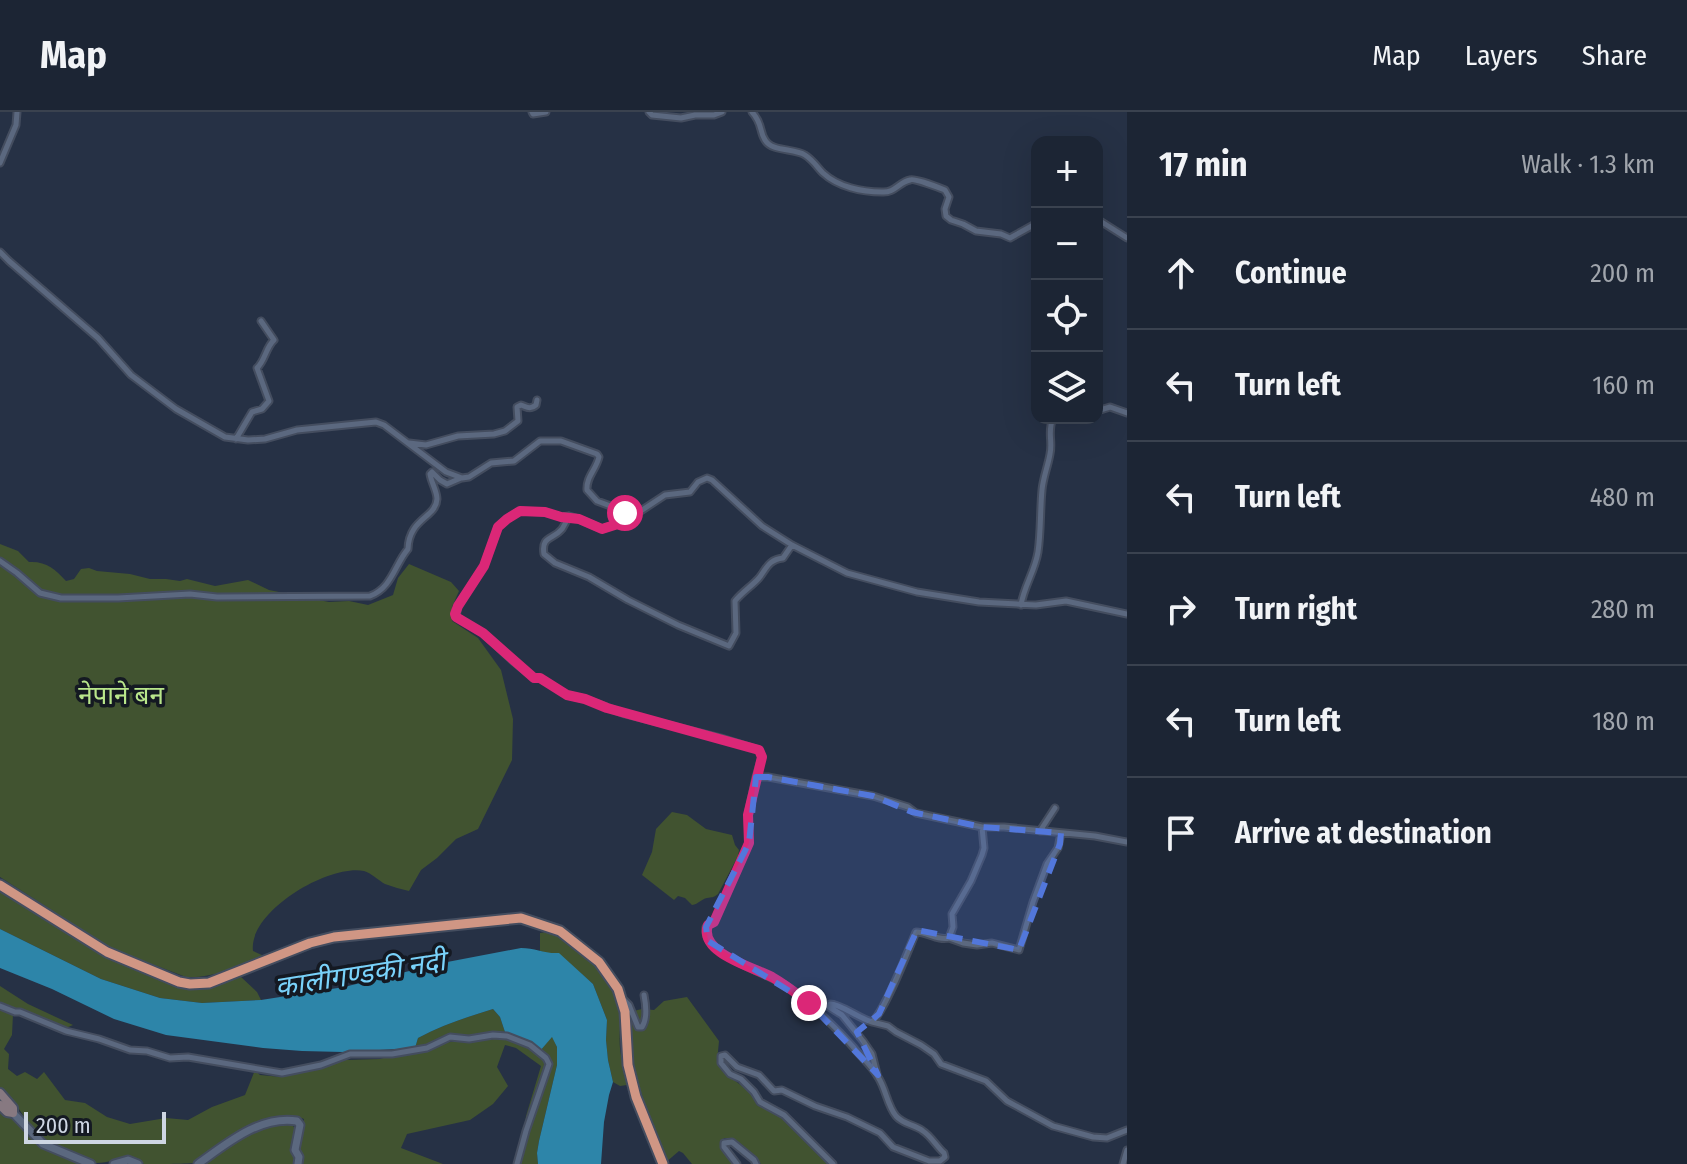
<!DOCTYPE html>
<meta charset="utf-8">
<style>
:root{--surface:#1c2534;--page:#293140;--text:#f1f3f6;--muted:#a0a5ac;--line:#3a424f}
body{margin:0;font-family:"Fira Sans Condensed","Noto Sans Devanagari",sans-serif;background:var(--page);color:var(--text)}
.controls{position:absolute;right:24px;top:24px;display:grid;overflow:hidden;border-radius:16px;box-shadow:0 8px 32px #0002}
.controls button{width:72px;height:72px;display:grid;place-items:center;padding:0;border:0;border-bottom:2px solid var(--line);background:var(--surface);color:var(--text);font:40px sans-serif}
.scale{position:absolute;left:24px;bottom:20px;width:142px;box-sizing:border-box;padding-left:8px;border:4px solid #ced6e3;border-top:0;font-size:22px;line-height:28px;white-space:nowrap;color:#ced6e3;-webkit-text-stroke:6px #141922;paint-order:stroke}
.stop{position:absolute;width:24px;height:24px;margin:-18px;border:6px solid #db2777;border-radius:50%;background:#fff}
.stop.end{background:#db2777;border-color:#fff;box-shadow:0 2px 8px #0008}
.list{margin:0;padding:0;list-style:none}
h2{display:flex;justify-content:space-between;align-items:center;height:104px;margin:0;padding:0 32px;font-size:34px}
h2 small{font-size:26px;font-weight:400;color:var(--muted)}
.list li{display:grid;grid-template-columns:52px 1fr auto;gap:24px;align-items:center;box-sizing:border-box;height:112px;padding:0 32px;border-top:2px solid var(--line)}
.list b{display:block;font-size:30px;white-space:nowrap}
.list em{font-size:26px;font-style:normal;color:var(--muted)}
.icon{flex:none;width:44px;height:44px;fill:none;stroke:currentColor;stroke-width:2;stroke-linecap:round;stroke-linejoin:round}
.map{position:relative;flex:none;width:1127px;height:1052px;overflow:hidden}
header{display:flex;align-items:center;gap:48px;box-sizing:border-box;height:112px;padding:0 40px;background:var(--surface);border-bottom:2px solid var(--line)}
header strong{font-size:38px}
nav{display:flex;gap:44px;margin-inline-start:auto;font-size:28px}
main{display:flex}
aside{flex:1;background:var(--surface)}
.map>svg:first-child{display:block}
.green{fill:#415330}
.water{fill:#2d85a9}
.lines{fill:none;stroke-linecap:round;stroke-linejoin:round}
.minor-casing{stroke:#444d5f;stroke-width:9}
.tertiary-casing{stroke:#444d5f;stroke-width:11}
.secondary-casing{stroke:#444d5f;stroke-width:12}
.trunk-casing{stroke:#444d5f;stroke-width:13}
.minor{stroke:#5b687f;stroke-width:5}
.tertiary{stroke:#5b687f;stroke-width:7}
.secondary{stroke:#877981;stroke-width:8}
.trunk{stroke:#d09684;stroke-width:9}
.route{stroke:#db2777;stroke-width:10}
.marked{fill:#5277db;fill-opacity:0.2;stroke:#5277db;stroke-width:6;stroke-dasharray:16 10;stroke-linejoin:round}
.labels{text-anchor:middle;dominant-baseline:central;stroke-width:7;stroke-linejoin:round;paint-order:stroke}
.park-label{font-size:26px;fill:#b9e68b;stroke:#141922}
.water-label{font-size:28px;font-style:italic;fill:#79d2fa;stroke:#141922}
</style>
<header>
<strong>Map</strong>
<nav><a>Map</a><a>Layers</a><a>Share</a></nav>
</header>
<main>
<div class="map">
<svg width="1127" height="1052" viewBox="0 0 1127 1052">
<rect width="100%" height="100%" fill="#263145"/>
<path class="green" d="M0,432l18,7 11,11c17,-1 26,7 37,19l8,-2 7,-10 8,-1 8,3 33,3 20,5h16l14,2 7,-2 28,7 33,-6 21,10 60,12 20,-1 19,4 25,-10 5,-17 11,-14 42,18 8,9 -7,16v14l26,17 23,32 12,49 -1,41 -34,69 -22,10 -19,19 -16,12 -12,21c-8,-2 -16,-4 -24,-7 -7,-4 -14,-11 -21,-13 -36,-7 -116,41 -111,80l11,5c-25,10 -52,23 -78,21l-74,-28 -112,-72z
M672,700l15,3 19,14 26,6 3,10 4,5 -1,6 -20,38c-5,4 -6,3 -11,4 -6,1 -8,6 -15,7l-7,-7 -7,-2 -4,4 -32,-25 10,-23 4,-23z
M0,777c47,34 97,64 151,86 14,6 32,14 47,13 15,0 29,-7 42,-12l17,16 4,8 -59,3 -42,-5 -59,-19 -101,-50z
M553,819c26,20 64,44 67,80 1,14 -2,30 1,44 1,11 8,19 6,30l-7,1 -7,-4 -5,-22 -2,-20 1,-20 -14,-36 -34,-30h-11l-8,-3v-18z
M0,874l28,18 45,21 -7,3 -36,-15 -10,-3 -10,-1 -10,-5z
M687,885l32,44 -2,21 5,9 28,21 7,13 22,11 11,9 39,39h-68c-11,-12 -20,-25 -37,-26l-4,8 13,18h-41l-9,-11 -4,-2 -14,12 -28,-83 -6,-25 -2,-43 13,-3 12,1 10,-9z
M0,895l13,7 -1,21 -8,14 5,5 -1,15 9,7 8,-4 12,7 7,-7 21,28 20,3 22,14 23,7 36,-6 22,2 24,-13 33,-12 10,-25 5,5 22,2 63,-17 35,-1 26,-7h22l14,-9 16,-2 11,1 34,-4 26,10 14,11 3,7 -14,38 -15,60h-4l11,-31 2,-17 15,-50 -25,-18 -11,-3 -8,22 11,19 -15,18 -23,16 -63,14 -6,14 42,16h-141l2,-6 -6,-10 6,-29c-26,-13 -67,15 -88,29 -7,4 -14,12 -21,15 -11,1 -39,1 -51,1 -17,-14 -31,0 -49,-1l-45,-19 -16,-12 -17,-26 -17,-7z
M493,897l7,8 5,15 -36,5 -17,-2 -13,4 -14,7 -10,2 3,-10c24,-13 49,-21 75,-29z
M552,924l5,11v18l-18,76 -2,12 1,11h-19l16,-55 16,-44 -11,-14z
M0,996l7,9 5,-1 30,30 44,18h-86z
M279,1012h12l6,6 -5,17 4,10 -1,7h-94c25,-15 49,-35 78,-40z"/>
<path class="water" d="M0,817l101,50 59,19 42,5 59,-3 83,-13 98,-24 79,-15c14,0 24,6 38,5l34,31 14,36 -1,20 2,20 5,22 -4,13 -5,27 -3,42h-63l-1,-11 2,-12 18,-76v-18l-5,-10 -12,14 -12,-11 -23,-8 -5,-15 -7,-8c-26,8 -51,16 -75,29l-3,10 -72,4 -41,-1 -39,-3 -97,-13 -52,-16 -62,-30 -52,-21z"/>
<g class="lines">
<g class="minor-casing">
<path id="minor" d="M532,0l1,2 13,-2
M649,0l3,3 29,3 14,-3h19l8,-3
M752,0c11,12 7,19 13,28 7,12 29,8 40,15 8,5 12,12 18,18 15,14 39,19 59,19 13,1 17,-10 28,-12 4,-2 30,8 35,10l4,7 -4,12 1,7 5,4 12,4 13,7 25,3 9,4 27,-15
M0,51l16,-38 1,-13
M1097,107l30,19
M0,140l9,9 89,77 33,37 45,34 49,28 23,3 17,-1 32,-9 79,-8 8,3 62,47 16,6 7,-1 22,-14 23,-2 26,-20h21l36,13 2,3c-3,13 -13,20 -12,33l10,11 35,13
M1097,299l13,-4 17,6
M236,327l16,-27 10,-3 7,-8 -12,-33c8,-7 9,-21 17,-28l-13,-19
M409,331l17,2 32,-9 36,-2 11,-3 13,-10 -1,-14 4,-2c6,2 9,5 15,0l1,-5
M569,404c-2,4 -5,10 -7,13 -9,11 -21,7 -18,25l11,9 34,14 39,23 50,25 51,21 7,-13 -1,-32c7,-9 17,-15 24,-23 8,-10 9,-18 24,-20l9,-13
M0,449l17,12 23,20 21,5h57l72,-4 27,3 153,-1c22,-8 25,-32 38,-47 1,-31 28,-31 29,-50 0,-8 -6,-17 -7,-25l2,-2 8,8 7,4 14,-6
M1021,493c3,-19 14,-34 17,-53 3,-20 2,-41 4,-62 1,-12 6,-24 8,-36 3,-13 -3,-22 3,-36
M756,665l6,-20 -3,-7 -38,-12 -96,-24 -40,-15 -18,-4 -27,-17h-6l-21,-17 -30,-28 -27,-16 2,-11 26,-40 14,-39 9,-8 13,-8 25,1 16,5 8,-1 10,3 23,10 22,-7 41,-27 25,-3 8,-10 9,-4 5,2 50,46 30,19 55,28 70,19 62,10 57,3 30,-4 61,13
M982,715l2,21 -2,7 -11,26 -19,33 1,13 -4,11c-11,3 -22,-6 -33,-6 -8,19 -31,79 -44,90l16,4 8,6 25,13 13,9 7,10 45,17 21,20 46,25 40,11 14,1 20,-8
M1040,719l15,-23
M949,826l14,5 14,2 15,-2 27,7 14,-48 14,-38 11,-16 3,-15
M624,888l5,5 9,22h4c6,-9 4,-22 2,-32
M0,894l15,6h5l46,19 33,8 31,11 17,1 23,7 18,-1 94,16 39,-8 29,-11h42l35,-6 23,-11 19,2 24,-4 14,1 23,9 16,13 3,6 -23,67 -9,33
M872,910c-14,-4 -31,-18 -42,-18l-1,3 13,8 21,26 9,13 5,20
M737,1052l-13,-17v-4l8,-1 22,18 2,4
M833,1052l-49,-49 -24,-13 -6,-10 -13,-13 -11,-5 -9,-11v-7l4,-1 12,12 22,8 15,16 8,-1 33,16 32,11 33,16 13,14 36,14h11l5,-4 -1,-4c-7,-6 -13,-17 -21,-22 -9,-7 -19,-6 -27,-15 -9,-11 -10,-27 -18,-39 -6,-11 -16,-19 -24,-29 -19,-22 -40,-41 -63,-59 -20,-16 -90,-33 -85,-62l8,-5 35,-79 -1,-28 8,-38h12l105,19 35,11 8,6 66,14h22l91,9 32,6
M1123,1052l4,-14"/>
</g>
<g class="tertiary-casing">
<path id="tertiary" d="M13,1001l30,31 48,20
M114,1052l14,-4 10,4
M198,1052c28,-20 62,-49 99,-43l3,4 -5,25 4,7 -1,7"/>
</g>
<g class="secondary-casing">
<path id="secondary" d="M0,981l13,15v5l-6,-1 -7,-7"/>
</g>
<g class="trunk-casing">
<path id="trunk" d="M0,773l107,67 72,30 11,2 19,-1 101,-40 24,-6 187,-19 39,13 39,31 19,27 7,23 3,53 8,32 27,67"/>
</g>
<use href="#minor" class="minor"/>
<use href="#tertiary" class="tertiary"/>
<use href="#secondary" class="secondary"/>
<use href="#trunk" class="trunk"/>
</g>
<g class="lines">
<path class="route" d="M625,401l8,2 -9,7 -22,7 -23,-10 -18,-2 -16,-5 -25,-1 -13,8 -9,8 -14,39 -26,40 -3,8 1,3 27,16 51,45h6l27,17 18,4 22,9 152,42 3,7 -14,58 1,28 -35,79 -6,3c-10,28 45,42 64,52 14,8 25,17 37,26"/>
</g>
<path class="marked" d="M756,665h12l105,19 39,16 70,15 79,6 -1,11 -41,106 -102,-20 -38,84 -22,18 21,43 -69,-72 -101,-62 -2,-14 43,-84z"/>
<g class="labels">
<g class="park-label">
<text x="121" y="583">नेपाने बन</text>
</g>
<g class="water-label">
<text transform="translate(360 862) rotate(-9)">कालीगण्डकी नदी</text>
</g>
</g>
</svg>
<div class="controls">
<button>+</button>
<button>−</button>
<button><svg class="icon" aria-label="locate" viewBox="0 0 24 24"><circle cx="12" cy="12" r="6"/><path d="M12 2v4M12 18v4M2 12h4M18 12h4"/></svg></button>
<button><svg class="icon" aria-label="layers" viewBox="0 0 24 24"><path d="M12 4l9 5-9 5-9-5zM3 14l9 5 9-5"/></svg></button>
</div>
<div class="scale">200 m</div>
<div class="stop" style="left:625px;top:401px"></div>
<div class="stop end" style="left:809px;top:891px"></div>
</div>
<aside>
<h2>17 min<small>Walk · 1.3 km</small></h2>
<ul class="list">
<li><svg class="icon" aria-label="ahead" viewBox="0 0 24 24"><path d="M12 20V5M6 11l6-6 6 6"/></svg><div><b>Continue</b></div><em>200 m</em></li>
<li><svg class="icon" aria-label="left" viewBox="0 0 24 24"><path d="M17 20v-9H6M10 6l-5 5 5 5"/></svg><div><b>Turn left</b></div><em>160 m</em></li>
<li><svg class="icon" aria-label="left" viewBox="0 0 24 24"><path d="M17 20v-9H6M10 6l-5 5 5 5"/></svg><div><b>Turn left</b></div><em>480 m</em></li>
<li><svg class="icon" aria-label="right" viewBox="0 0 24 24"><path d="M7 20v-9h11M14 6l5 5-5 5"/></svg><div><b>Turn right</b></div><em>280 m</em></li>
<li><svg class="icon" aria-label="left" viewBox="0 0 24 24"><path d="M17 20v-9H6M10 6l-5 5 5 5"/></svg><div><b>Turn left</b></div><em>180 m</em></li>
<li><svg class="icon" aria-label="arrive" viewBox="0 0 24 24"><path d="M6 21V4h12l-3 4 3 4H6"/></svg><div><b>Arrive at destination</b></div></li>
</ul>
</aside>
</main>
